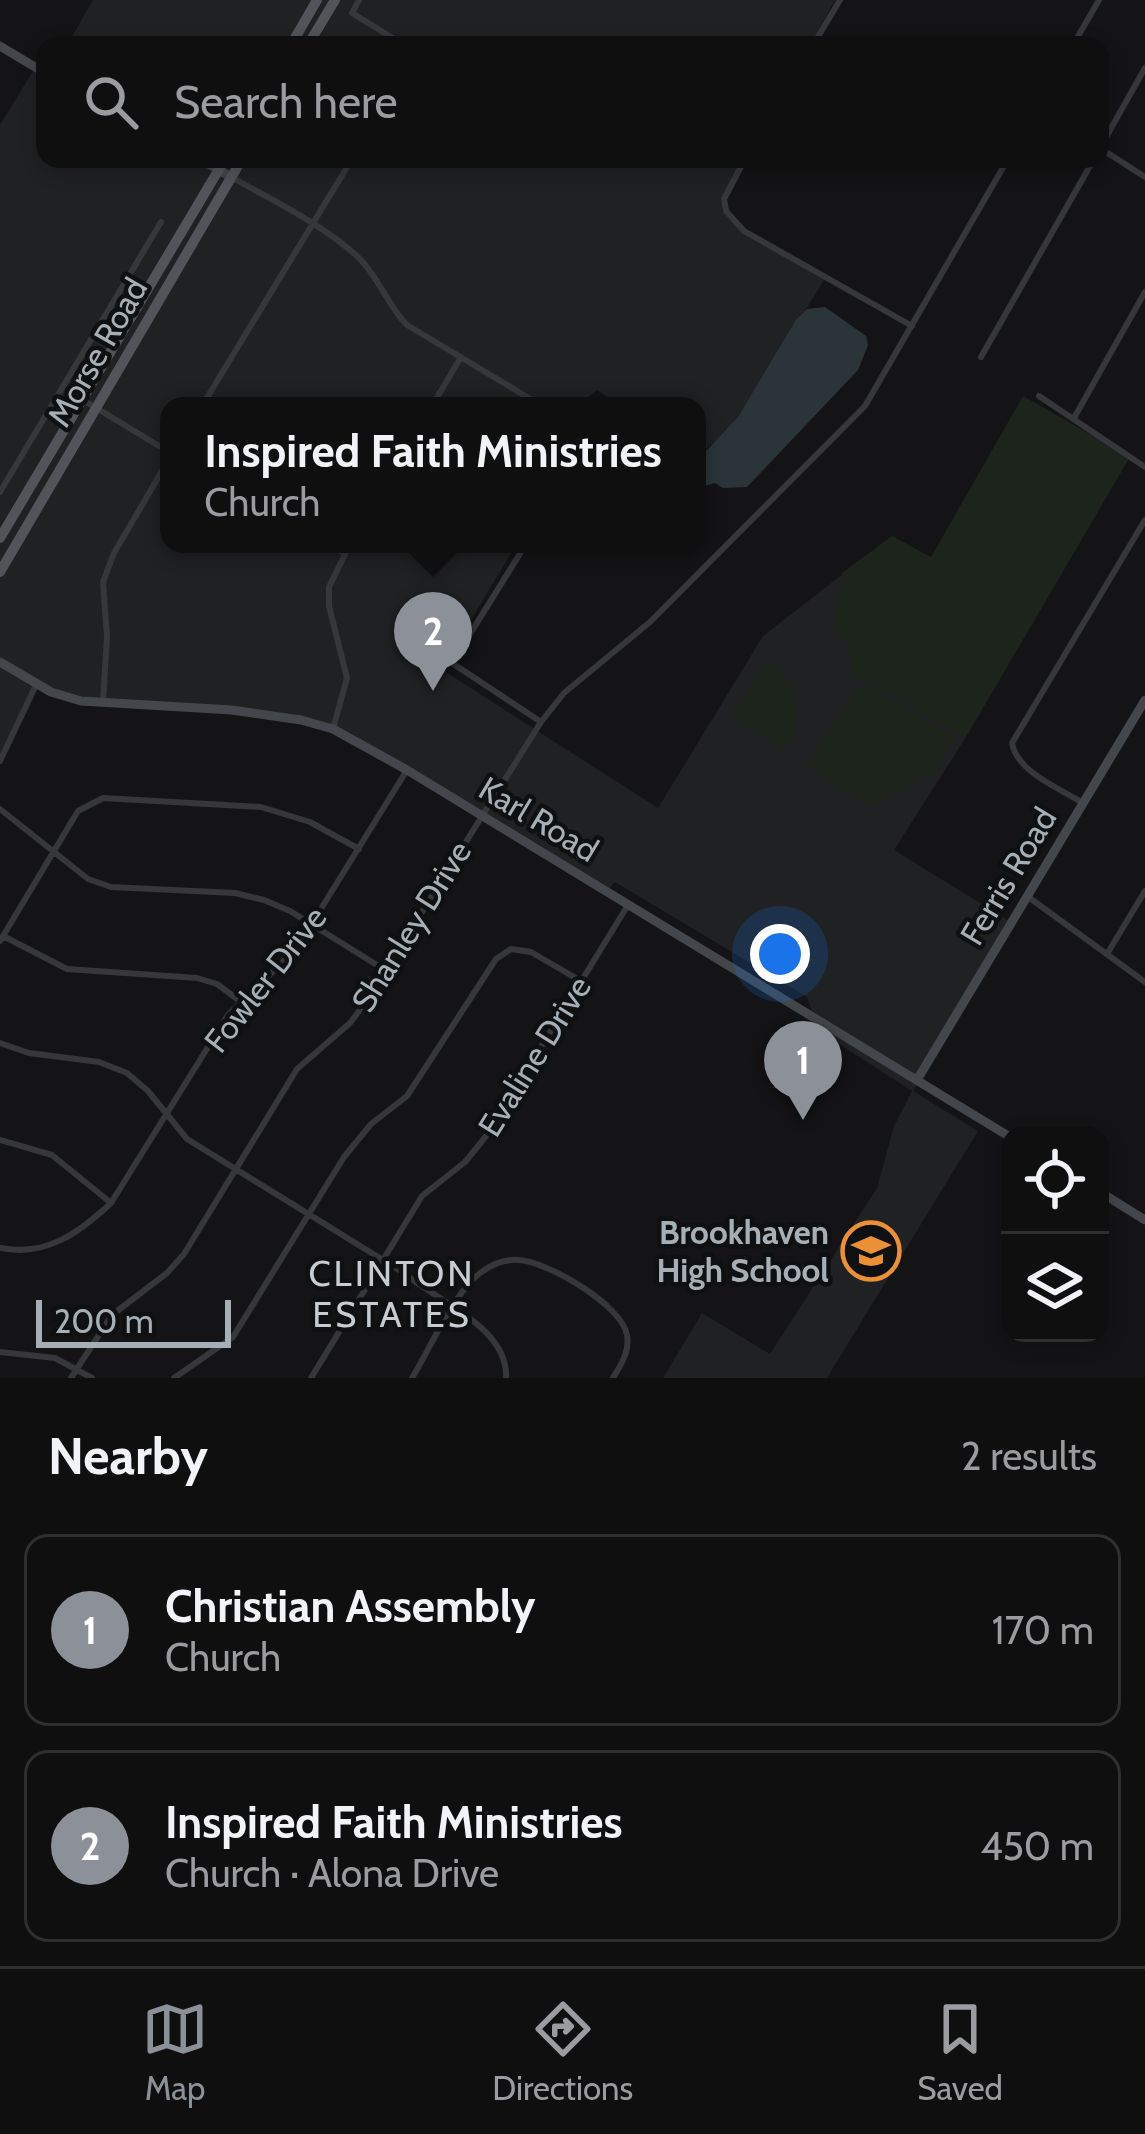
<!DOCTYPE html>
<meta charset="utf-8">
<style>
:root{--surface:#0f0f10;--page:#181819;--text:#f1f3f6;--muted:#9b9c9f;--line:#2f2f30;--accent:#8c9099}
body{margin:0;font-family:Cabin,sans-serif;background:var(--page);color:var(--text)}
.controls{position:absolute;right:36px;bottom:36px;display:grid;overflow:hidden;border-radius:24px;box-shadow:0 6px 18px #0003}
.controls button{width:108px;height:108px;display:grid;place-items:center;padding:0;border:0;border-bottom:3px solid var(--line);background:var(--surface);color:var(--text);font:60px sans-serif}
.scale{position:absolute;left:36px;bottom:30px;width:195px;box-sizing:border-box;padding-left:12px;border:6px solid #a6aeb6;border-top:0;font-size:33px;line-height:42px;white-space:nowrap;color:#a6aeb6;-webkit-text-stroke:9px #0f1011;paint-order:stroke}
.you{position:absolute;left:780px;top:954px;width:42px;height:42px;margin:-30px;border:9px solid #fff;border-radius:50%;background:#1a73e8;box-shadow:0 0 0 18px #1a73e833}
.badge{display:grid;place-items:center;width:78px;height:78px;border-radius:50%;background:var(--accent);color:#fff;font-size:39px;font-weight:700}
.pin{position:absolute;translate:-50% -99px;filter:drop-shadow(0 3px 6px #0008)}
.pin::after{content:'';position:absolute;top:63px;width:42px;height:36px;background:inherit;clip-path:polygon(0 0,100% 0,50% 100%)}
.popup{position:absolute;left:160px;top:397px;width:546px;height:156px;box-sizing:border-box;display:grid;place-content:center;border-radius:24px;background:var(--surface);filter:drop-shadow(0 3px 9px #0005);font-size:39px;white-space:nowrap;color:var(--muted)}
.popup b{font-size:45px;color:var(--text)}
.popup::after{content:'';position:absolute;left:50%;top:100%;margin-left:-24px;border:24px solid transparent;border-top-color:var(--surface)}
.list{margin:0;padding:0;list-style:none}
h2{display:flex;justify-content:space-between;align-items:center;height:156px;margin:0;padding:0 48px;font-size:51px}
h2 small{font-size:39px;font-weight:400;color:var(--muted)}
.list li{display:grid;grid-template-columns:78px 1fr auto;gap:36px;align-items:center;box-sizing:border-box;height:192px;margin:0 24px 24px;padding:0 24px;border:3px solid var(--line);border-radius:24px}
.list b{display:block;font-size:45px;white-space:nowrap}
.list p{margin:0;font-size:39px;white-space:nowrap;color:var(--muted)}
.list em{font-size:39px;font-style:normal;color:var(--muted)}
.icon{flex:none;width:66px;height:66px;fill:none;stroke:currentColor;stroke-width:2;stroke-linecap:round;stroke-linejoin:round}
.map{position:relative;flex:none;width:1145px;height:1378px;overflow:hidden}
.search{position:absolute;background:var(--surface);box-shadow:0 6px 18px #0003;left:36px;right:36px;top:36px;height:132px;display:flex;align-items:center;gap:30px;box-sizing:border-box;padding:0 42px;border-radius:24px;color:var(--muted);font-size:45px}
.sheet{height:588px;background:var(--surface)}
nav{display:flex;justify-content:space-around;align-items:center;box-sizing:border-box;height:168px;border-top:3px solid var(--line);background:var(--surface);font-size:33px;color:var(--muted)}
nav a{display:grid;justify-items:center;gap:6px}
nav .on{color:var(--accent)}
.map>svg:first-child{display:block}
.built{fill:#202123}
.green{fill:#1d241c}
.water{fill:#2b3539}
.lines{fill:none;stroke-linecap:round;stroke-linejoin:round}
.street{stroke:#35373b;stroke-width:6}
.secondary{stroke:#43464b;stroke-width:9}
.primary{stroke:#51555a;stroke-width:10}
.labels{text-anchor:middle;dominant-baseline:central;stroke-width:9;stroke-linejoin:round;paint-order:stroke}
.street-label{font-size:33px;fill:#a6aeb6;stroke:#0f1011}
.poi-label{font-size:33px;font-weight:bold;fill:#a6aeb6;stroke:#0f1011;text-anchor:end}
.neighbourhood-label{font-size:36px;letter-spacing:3px;fill:#c7ccd2;stroke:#0f1011}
</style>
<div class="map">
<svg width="1145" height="1378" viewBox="0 0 1145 1378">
<rect width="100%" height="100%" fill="#141416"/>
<path class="built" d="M93,0h742l-25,45h-743z
M36,66l9,6v87h699l-21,36 -1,16 9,10 94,58 -87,138 -13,17 -25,19 -3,-47h-76l-24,-16 -16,12 1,4h-413v138h348l-76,125 217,139 105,-172 129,-100 143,80 -69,121 -72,113 117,72 -98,169 65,40 -151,247h-164l39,-65 68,41 107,-166 17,-62 18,-35 -93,-60 -12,-34 -192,-115 -7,8 -227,-138 -99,-39 -200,-12 -48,-15 -34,70v-631z"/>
<path class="green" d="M1023,396l107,61 -164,280 -113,-62 -6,-34 -14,-13 9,-55 50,-37 39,21z
M767,661c30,22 39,53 21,87l-7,1 -48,-31 -1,-6z
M866,685l90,53 -21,33 -64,34 -65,-38 49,-76z"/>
<path class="water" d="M825,307l41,29 2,9 -10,25 -111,117 -24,1 -8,-5 -18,5v-36h8l33,-35 58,-97 11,-11z"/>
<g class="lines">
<path class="street" d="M359,0l-7,13 52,32
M813,45l27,-45
M1073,45l26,-45
M1100,148l45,-80
M1100,148l45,29
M745,159l-21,40 2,12 18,20 168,95
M231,177c43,24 91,47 127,80 21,20 29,48 49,68l135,81
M981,357l113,-198
M1039,396l106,71
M83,400l86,52
M202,406l150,-247
M432,406l29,-49
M1074,418l71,-126
M0,492l161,-270
M332,544l12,10
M526,544l-74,119 89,59
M103,702l4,-65 -4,-55 11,-29 55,-94
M333,729l14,-51 -18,-72v-19l21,-43
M0,761l36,-76
M1083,803c-24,-15 -66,-31 -71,-60l133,-223
M0,809l88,70 23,8 124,6 29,7 26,11 95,59
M1027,896l118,86
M3,936l64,33 130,9 20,6 23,17
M0,941l78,-130 25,-13 158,9 49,15 49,27
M1107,954l38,-63
M0,1043l29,10 70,9 28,11 21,18 39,48 217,134c34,29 105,55 102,105
M0,1140l52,15 59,48
M0,1248c46,9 79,-15 111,-45l117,-188 68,-66 111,-179
M0,1352l55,6 37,20
M71,1378l41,-63 55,-42 17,-19 113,-185 53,-46 15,-20 176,-281 23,-29 86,-71 215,-216 143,-247
M174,1378l59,-41 111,-180 27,-33 36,-28 89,-137 15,-10 20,3 50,29
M311,1378l111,-182 43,-34 22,-27 141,-230
M412,1378c18,-29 44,-90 71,-107 10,-7 22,-12 35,-11 29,1 104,45 109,75 3,16 -6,30 -14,43"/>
<path class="secondary" d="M0,46l45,27
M200,159l31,18
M0,662l51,30 30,9 151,9 69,10 32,9 74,41 603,367
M917,1080l228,-380
M1100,1192l45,28"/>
<path class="primary" d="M291,45l26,-45
M308,45l27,-45
M0,538l225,-379
M0,572l242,-413"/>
</g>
<defs>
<g id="school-ring" transform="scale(3)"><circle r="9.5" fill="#0f1011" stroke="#ec9036" stroke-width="1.5"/><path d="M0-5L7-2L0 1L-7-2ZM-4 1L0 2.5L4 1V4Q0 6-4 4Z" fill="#ec9036"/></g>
</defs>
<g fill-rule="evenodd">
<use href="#school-ring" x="871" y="1251"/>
</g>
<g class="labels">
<g class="street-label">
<text transform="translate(97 352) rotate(-60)">Morse Road</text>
<text transform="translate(539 819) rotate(31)">Karl Road</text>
<text transform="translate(1008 876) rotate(-59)">Ferris Road</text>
<text transform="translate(411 926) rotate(-58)">Shanley Drive</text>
<text transform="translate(265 979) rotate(-52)">Fowler Drive</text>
<text transform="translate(534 1056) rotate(-58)">Evaline Drive</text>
</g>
<g class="poi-label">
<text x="829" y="1232">Brookhaven<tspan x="829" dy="38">High School</tspan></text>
</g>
<g class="neighbourhood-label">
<text x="392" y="1273">CLINTON<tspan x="392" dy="41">ESTATES</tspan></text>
</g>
</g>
</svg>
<div class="controls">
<button><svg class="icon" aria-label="locate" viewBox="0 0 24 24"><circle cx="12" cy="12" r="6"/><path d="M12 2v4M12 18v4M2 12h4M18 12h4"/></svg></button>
<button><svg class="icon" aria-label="layers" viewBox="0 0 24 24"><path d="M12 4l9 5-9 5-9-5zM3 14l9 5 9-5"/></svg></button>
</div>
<div class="scale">200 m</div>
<div class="you"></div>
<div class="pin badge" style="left:803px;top:1120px">1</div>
<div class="pin badge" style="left:433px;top:691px">2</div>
<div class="popup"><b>Inspired Faith Ministries</b>Church</div>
<div class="search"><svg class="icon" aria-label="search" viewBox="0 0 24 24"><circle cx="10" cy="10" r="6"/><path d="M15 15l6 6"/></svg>Search here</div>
</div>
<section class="sheet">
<h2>Nearby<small>2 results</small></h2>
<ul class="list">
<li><span class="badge">1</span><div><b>Christian Assembly</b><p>Church</p></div><em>170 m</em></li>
<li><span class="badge">2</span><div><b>Inspired Faith Ministries</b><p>Church · Alona Drive</p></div><em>450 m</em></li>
</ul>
</section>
<nav>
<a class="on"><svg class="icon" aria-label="map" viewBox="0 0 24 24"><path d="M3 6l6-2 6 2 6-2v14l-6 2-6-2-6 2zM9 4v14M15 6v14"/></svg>Map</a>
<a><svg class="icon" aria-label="directions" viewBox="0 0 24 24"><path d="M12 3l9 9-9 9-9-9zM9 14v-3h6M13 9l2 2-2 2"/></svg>Directions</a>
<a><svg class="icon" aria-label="saved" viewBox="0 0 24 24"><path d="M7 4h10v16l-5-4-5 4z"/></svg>Saved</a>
</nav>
